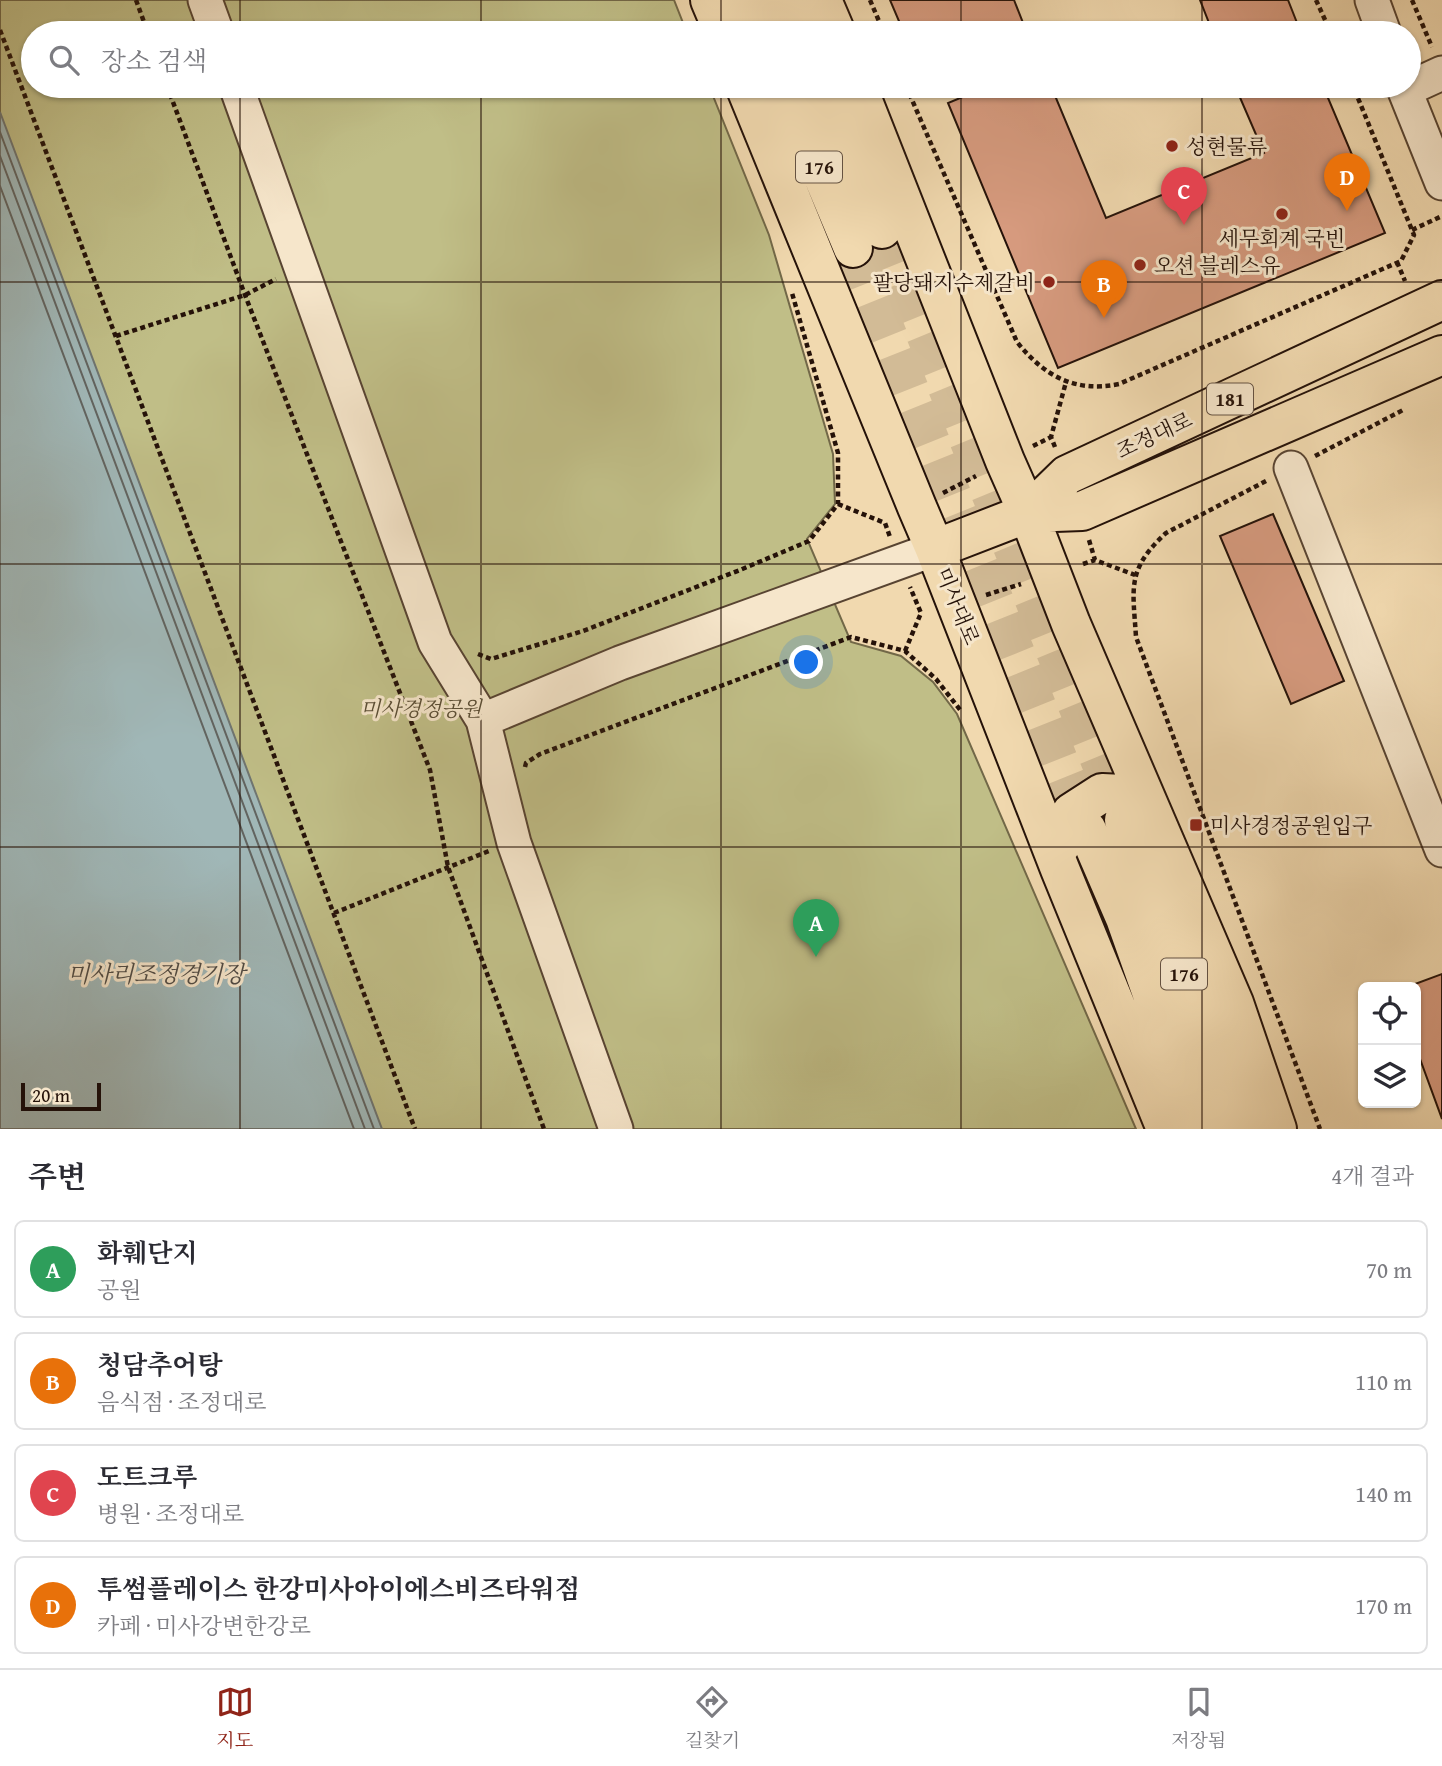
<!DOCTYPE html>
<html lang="ko">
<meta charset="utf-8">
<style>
:root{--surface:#fff;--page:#f7f7f7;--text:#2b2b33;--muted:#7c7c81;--line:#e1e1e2;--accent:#8f2418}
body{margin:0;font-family:"Gentium Book Plus","Noto Serif KR",serif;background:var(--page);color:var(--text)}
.controls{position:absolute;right:21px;bottom:21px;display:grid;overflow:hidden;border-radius:10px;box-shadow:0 2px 5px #0004}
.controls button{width:63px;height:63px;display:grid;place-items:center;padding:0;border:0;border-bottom:2px solid var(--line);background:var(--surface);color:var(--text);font:35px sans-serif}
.scale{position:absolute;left:21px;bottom:18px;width:80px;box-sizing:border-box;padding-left:7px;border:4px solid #251209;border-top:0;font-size:19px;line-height:24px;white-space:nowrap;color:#251209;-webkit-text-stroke:5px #f6e6cb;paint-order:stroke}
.you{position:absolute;left:807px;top:663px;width:24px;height:24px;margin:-18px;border:5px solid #fff;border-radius:50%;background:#1a73e8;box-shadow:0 0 0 10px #1a73e833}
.badge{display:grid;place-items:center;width:46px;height:46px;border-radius:50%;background:var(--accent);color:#fff;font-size:23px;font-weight:700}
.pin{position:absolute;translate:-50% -58px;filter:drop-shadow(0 2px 4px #0008)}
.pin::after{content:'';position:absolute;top:37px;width:24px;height:21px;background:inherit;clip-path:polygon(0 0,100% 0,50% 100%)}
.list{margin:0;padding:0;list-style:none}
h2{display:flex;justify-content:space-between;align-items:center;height:91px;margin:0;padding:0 28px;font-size:30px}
h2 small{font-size:23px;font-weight:400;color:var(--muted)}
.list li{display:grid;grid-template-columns:46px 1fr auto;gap:21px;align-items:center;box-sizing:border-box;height:98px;margin:0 14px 14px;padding:0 14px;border:2px solid var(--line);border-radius:10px}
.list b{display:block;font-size:26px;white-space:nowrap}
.list p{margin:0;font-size:23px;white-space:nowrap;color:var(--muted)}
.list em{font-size:23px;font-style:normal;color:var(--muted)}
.icon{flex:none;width:38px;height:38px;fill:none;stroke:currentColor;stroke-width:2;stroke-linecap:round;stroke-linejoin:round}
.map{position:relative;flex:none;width:1442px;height:1129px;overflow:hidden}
.search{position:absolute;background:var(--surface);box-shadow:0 2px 5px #0004;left:21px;right:21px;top:21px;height:77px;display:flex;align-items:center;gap:18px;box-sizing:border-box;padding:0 24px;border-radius:38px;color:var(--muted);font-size:26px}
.sheet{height:539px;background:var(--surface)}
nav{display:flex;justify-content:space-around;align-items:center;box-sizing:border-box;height:98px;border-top:2px solid var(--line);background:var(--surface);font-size:19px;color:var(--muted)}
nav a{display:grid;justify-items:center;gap:4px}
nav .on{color:var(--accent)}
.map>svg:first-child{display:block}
.green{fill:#c0be87;stroke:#726848;stroke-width:2}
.water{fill:#a0b7b7;stroke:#6f7571;stroke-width:2}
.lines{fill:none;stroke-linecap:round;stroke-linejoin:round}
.shore{stroke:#626460;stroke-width:2}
.building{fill:#d69a7e;stroke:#251209;stroke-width:2}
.major-tunnel{stroke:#d2bb96;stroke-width:38;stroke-dasharray:38 19;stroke-linecap:butt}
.minor-casing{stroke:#584432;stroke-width:37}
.major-casing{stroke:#251209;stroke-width:42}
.path{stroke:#251209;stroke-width:4.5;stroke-dasharray:5 3.5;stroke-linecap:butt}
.minor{stroke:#f6e6cb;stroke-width:33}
.major{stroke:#f1d9af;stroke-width:38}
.grid{fill:none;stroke:#251209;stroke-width:2;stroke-opacity:0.55}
.poi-dot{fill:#8f2418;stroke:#f6e6cb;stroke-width:2.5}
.labels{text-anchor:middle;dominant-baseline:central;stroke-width:6;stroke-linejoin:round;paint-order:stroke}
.shield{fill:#f6e6cb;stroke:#645243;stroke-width:2}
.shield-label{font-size:19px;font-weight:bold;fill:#251209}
.poi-label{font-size:21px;fill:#251209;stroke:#f6e6cb;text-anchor:start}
.street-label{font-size:21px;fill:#251209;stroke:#f6e6cb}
.park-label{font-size:21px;font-style:italic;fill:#5b4e35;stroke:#f6e6cb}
.water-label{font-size:23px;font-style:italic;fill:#504c46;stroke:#f6e6cb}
</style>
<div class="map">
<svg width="1442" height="1129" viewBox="0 0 1442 1129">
<rect width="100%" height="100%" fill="#f1d9af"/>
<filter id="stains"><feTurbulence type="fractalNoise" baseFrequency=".00286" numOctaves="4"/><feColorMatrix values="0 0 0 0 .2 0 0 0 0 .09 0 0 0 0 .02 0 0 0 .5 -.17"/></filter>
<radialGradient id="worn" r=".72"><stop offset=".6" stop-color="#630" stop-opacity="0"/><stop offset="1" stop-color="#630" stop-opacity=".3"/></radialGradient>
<path class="green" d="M0,0h674l13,33h-654v53h676l60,149 64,219 2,50 -28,35 44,103 50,14 32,26 24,32 179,415h-1136z"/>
<path class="water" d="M0,112l382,1017h-382z"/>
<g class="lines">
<path class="shore" d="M0,132l374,997
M0,156l365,973
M0,186l354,943"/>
</g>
<path class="building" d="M890,0h124l13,33h-123z
M1200,0h88l13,33h-88z
M989,86h62l55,132 158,-65 -29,-67h88l62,147 -327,135 -110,-265z
M1273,514l71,167 -53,23 -71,-168z
M1442,974v145l-26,-71v-61h-9z"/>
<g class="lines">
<path class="major-tunnel" d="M882,229l242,591
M853,248l234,582"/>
<g class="minor-casing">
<path id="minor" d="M205,0l12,33
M1372,0l12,33
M236,86l199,556 48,78 31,123 102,286
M1403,86l39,97
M1405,90l37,-17
M1291,468l151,382
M483,720l137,-57 315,-114"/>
</g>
<g class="major-casing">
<path id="major" d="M710,0l14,33
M749,0l14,33
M786,0l14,33
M822,0l14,33
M745,86l172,421 18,42 125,320 106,260
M785,86l68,162
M822,86l60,143
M857,86l148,375 23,52 43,111 163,379 43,126
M1028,513l39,-38 375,-175
M935,549l93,-36 54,-2 360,-156
M1124,820l35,84 80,225
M1087,830l38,88 75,211
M1061,845v-12l10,-20 31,-20 21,1 29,19"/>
</g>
<path class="path" d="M136,0l12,33
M870,0l14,33
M1316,0l15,33
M1412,0l20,47
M0,30l415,1099
M167,86l78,209 185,475 18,97 96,262
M906,86l111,256c27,34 58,51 102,42l282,-123 13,-26 -61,-149
M1412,230l30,-14
M1397,262l8,19
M116,336l129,-41 31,-16
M1033,446l18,-9
M1055,447l-4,-10 15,-55
M1315,456l88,-46
M1266,481l-100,52c-40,37 -33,55 -30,104l184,492
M943,493l33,-17
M838,504l47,19 5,14
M1089,540l6,20
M1083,564l12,-4 40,15
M986,595l35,-11
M905,651l16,-38 -11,-26
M478,654l13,5 92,-28 157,-61 69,-29 29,-37v-51l-46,-160
M525,767l1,-4 14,-9 311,-117 54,14 31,28 25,32
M334,913l155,-62"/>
<use href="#minor" class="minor"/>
<use href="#major" class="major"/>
</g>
<path class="grid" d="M240,0v33M481,0v33M721,0v33M961,0v33M1202,0v33M240,86v1043M481,86v1043M721,86v1043M961,86v1043M1202,86v1043M0,282h1442M0,564h1442M0,847h1442"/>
<g class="poi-dot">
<circle cx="1172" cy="146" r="7"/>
<circle cx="1282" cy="214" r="7"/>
<circle cx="1140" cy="265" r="7"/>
<circle cx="1049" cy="282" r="7"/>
<rect x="1189" y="818" width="14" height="14" rx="3.5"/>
</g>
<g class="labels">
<g class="shield">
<rect x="796" y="151.5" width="46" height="31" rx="5"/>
<rect x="1207" y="383.5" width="46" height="31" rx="5"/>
<rect x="1161" y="958.5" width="46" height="31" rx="5"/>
</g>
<g class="shield-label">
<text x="819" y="167">176</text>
<text x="1230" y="399">181</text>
<text x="1184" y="974">176</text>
</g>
<g class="poi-label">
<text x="1186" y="146">성현물류</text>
<text x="1282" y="238" text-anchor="middle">세무회계 국빈</text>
<text x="1154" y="265">오션 블레스유</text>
<text x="1035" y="282" text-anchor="end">팔당돼지수제갈비</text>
<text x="1210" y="825">미사경정공원입구</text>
</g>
<g class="street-label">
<text transform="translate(1154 435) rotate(-25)">조정대로</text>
<text transform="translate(958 606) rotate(68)">미사대로</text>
</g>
<g class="park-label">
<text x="421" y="708">미사경정공원</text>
</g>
<g class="water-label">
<text x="156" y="973">미사리조정경기장</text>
</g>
</g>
<rect width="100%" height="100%" filter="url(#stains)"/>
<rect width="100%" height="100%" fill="url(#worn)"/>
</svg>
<div class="controls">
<button><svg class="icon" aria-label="locate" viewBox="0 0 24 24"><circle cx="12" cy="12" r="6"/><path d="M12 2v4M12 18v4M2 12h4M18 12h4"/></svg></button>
<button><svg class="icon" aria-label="layers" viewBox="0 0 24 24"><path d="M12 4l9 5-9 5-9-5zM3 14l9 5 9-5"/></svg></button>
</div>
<div class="scale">20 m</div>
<div class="you"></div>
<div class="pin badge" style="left:816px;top:957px;background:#2e9e5b">A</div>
<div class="pin badge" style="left:1104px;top:318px;background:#e8710a">B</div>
<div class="pin badge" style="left:1184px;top:225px;background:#e0444e">C</div>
<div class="pin badge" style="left:1347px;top:211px;background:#e8710a">D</div>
<div class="search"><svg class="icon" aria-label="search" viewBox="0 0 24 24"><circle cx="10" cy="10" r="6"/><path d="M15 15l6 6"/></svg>장소 검색</div>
</div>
<section class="sheet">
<h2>주변<small>4개 결과</small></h2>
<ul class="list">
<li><span class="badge" style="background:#2e9e5b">A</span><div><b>화훼단지</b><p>공원</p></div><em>70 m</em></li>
<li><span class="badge" style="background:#e8710a">B</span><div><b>청담추어탕</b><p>음식점 · 조정대로</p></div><em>110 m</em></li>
<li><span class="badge" style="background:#e0444e">C</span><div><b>도트크루</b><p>병원 · 조정대로</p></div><em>140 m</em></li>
<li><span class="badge" style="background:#e8710a">D</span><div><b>투썸플레이스 한강미사아이에스비즈타워점</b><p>카페 · 미사강변한강로</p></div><em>170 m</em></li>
</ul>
</section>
<nav>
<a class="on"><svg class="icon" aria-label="map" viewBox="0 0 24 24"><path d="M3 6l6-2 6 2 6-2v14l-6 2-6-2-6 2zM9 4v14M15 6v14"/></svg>지도</a>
<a><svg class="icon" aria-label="directions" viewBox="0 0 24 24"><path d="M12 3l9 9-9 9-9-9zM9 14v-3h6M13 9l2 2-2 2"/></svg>길찾기</a>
<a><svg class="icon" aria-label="saved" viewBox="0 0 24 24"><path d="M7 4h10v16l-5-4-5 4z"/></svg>저장됨</a>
</nav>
